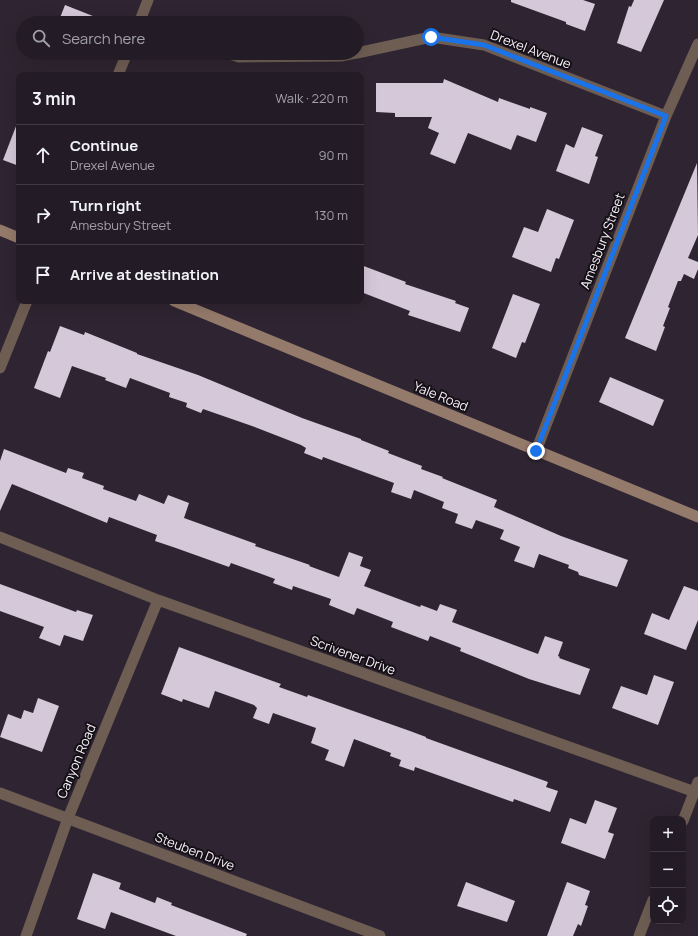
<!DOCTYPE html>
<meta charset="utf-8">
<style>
:root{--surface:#231c26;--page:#2f2932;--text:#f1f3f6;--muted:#a3a1a7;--line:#403a43}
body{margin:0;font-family:Manrope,sans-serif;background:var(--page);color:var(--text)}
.controls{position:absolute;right:12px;bottom:12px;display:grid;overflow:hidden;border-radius:8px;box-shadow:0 4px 16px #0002}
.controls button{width:36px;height:36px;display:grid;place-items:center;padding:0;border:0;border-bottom:1px solid var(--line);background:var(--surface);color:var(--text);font:20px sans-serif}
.stop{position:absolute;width:12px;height:12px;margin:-9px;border:3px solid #1a73e8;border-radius:50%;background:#fff}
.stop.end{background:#1a73e8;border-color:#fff;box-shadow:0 1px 4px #0008}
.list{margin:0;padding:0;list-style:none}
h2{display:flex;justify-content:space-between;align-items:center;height:52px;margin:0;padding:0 16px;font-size:17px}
h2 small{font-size:13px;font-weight:400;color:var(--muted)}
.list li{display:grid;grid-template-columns:26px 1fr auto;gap:12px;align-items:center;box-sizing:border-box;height:60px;padding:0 16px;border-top:1px solid var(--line)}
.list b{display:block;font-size:15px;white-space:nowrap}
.list p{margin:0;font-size:13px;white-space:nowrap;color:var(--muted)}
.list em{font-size:13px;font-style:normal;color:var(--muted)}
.icon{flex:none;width:22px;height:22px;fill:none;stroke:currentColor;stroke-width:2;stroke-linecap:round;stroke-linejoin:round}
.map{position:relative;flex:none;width:698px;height:936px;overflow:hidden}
.search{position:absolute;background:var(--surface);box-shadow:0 4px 16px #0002;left:16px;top:16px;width:348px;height:44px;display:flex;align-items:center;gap:10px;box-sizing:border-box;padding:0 14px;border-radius:22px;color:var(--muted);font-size:15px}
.panel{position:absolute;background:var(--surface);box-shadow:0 4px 16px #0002;left:16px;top:72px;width:348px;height:232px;border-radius:8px}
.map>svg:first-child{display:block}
.building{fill:#d5c8d9}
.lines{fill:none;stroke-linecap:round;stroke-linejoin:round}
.minor{stroke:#6e5d53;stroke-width:11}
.tertiary{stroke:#6e5d53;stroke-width:11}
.secondary{stroke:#947a6a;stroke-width:11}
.route{stroke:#1a73e8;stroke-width:5}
.labels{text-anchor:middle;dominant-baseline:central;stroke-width:4;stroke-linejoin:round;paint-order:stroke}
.street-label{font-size:13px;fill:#f8f1fa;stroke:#151016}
</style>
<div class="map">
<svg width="698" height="936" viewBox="0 0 698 936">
<rect width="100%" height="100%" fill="#2f2532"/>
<path class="building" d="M511,0h72l12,4 -10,27 -19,-7v-2l-55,-20z
M634,0h30l-23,52 -24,-9 12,-37 2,1z
M65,5l43,17 -1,1h-49z
M444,79l54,23 1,-4 31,11v-2l17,6 -11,29 -19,-7 -6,15 -43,-17 -13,31 -25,-10 9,-21 -11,-5 4,-11h-37v-4l-19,-1v-29h67z
M18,121h1v45l-16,-6z
M582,127l21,8 -8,21 3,1 -9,27 -33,-13 10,-27 8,4z
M697,163l1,72 -10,23 10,4v7l-4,10 -10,-5 -3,7h-3l-10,26 2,1 -7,18 2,1 -9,24 -31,-13z
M547,209l27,11 -15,39 -3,-1 -5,14 -39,-15 12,-30 14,5z
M361,265l37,14 8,3 -1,2 51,17 -1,2 14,5 -9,24 -52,-17 2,-4 -49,-19z
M513,294l27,10 -15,39 -3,-1 -6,16 -24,-10z
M60,326l24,9 1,-3 52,21v1l61,21 104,43 59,21v1l28,11 -1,2 34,13 -1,3 22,8 -1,1 55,22 -3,7 67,29 67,24 -11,27 -38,-12 -1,-3 -10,-4 1,-3 -30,-11 -5,14 -20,-7 6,-14 -20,-8 4,-9 -28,-10 -4,9 -17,-6 3,-9 -16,-6 2,-6 -30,-12 -3,9 -20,-7 3,-9 -71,-26 -1,3 -18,-7 2,-5 -5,-3 -49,-19 -49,-17 -2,4 -15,-6 1,-4 -18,-6 1,-4 -40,-15 -4,10 -21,-8 1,-2 -34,-12 -12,32 -26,-10 14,-37 2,1z
M610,377l54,23 -11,26 -54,-24z
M4,449l62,24 2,-5 16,5 -2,5 22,8 -1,3 33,12 3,-7 25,10 4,-9 21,8 -5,15 72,26 -1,2 55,19 -1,1 30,11 10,-25 14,5 -3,9 11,4 -7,16 56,21 1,-2 16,6 3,-7 17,6 -5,12 86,32 7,-18 18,6 -5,14 2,1 -1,1 31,11 -10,26 -51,-16 -69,-28 1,-3 -31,-12 -2,5 -37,-14 2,-5 -36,-14 -3,7 -25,-10 2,-6 -38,-13 -1,4 -19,-7 2,-4 -16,-6 -28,-10 -2,4 -56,-20 -18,-6 2,-6 -48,-18 -2,6 -95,-39 -12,27v-50z
M0,584l76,28 1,-2 16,5 -10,26 -19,-6 -4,11 -21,-8 5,-11 -44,-16z
M684,586l14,5v29l-12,30 -42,-16 8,-21 17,7z
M179,647l102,37 -2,3 28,10 1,-2 102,36 16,6v1l122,44 -2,5 12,4 -8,21 -36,-13 -1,3 -98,-35 -1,4 -15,-5 2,-6 -11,-4 1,-3 -37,-14 -10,28 -19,-7 4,-10 -18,-7 5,-15 -43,-15 -4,11 -16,-6 4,-10 -3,-3 -39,-14 -6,17 -26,-9 -1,3 -21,-8z
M654,675l20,7 -16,43 -46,-17 9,-22 26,9z
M38,698l21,8 -17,46 -42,-15 8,-23 13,5 3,-9 9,3z
M595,800l22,8 -9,24 6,2 -9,25 -44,-16 9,-25 16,6z
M93,873l28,10 -2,6 36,14 2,-6 15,6 -1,2 76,29 -1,2h-70l-65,-24 -6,17 -28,-10z
M466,882l49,19 -8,21 -50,-16z
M567,882l23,9 -5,14 3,1 -7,20 -3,-2 -5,12h-26z"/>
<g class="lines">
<path class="minor" d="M139,23l9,-23
M227,53l12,4 102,-1 15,-3
M357,53l74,-16 53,8 182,71
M118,75l9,-22
M0,368l27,-67
M536,451l130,-335 32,-72
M0,537l158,63 540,193
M0,793l380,143
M26,936l42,-118 90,-218"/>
<path class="tertiary" d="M683,821l15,-39
M639,936l14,-36"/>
<path class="secondary" d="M0,230l19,8
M174,301l524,216"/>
</g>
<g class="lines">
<path class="route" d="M431,37l53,8 182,71 -130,335"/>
</g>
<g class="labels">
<g class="street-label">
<text transform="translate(531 49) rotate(21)">Drexel Avenue</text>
<text transform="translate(602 241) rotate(-69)">Amesbury Street</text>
<text transform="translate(441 396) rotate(22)">Yale Road</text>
<text transform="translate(353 655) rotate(20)">Scrivener Drive</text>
<text transform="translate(76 761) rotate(-67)">Canyon Road</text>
<text transform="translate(195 851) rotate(21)">Steuben Drive</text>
</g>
</g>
</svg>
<div class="controls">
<button>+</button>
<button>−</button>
<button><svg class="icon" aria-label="locate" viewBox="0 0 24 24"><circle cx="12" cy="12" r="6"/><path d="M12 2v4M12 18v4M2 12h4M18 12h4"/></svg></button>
</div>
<div class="stop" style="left:431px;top:37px"></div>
<div class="stop end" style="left:536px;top:451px"></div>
<div class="search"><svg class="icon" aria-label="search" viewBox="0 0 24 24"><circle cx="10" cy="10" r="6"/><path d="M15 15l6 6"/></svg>Search here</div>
<section class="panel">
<h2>3 min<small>Walk · 220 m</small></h2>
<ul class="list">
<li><svg class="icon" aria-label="ahead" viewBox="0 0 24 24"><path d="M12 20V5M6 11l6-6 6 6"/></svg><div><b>Continue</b><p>Drexel Avenue</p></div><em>90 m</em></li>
<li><svg class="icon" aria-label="right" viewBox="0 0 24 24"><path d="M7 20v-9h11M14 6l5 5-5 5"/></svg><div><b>Turn right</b><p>Amesbury Street</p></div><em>130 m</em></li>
<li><svg class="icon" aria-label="arrive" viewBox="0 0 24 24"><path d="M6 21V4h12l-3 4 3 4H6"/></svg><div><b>Arrive at destination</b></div></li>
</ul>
</section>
</div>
